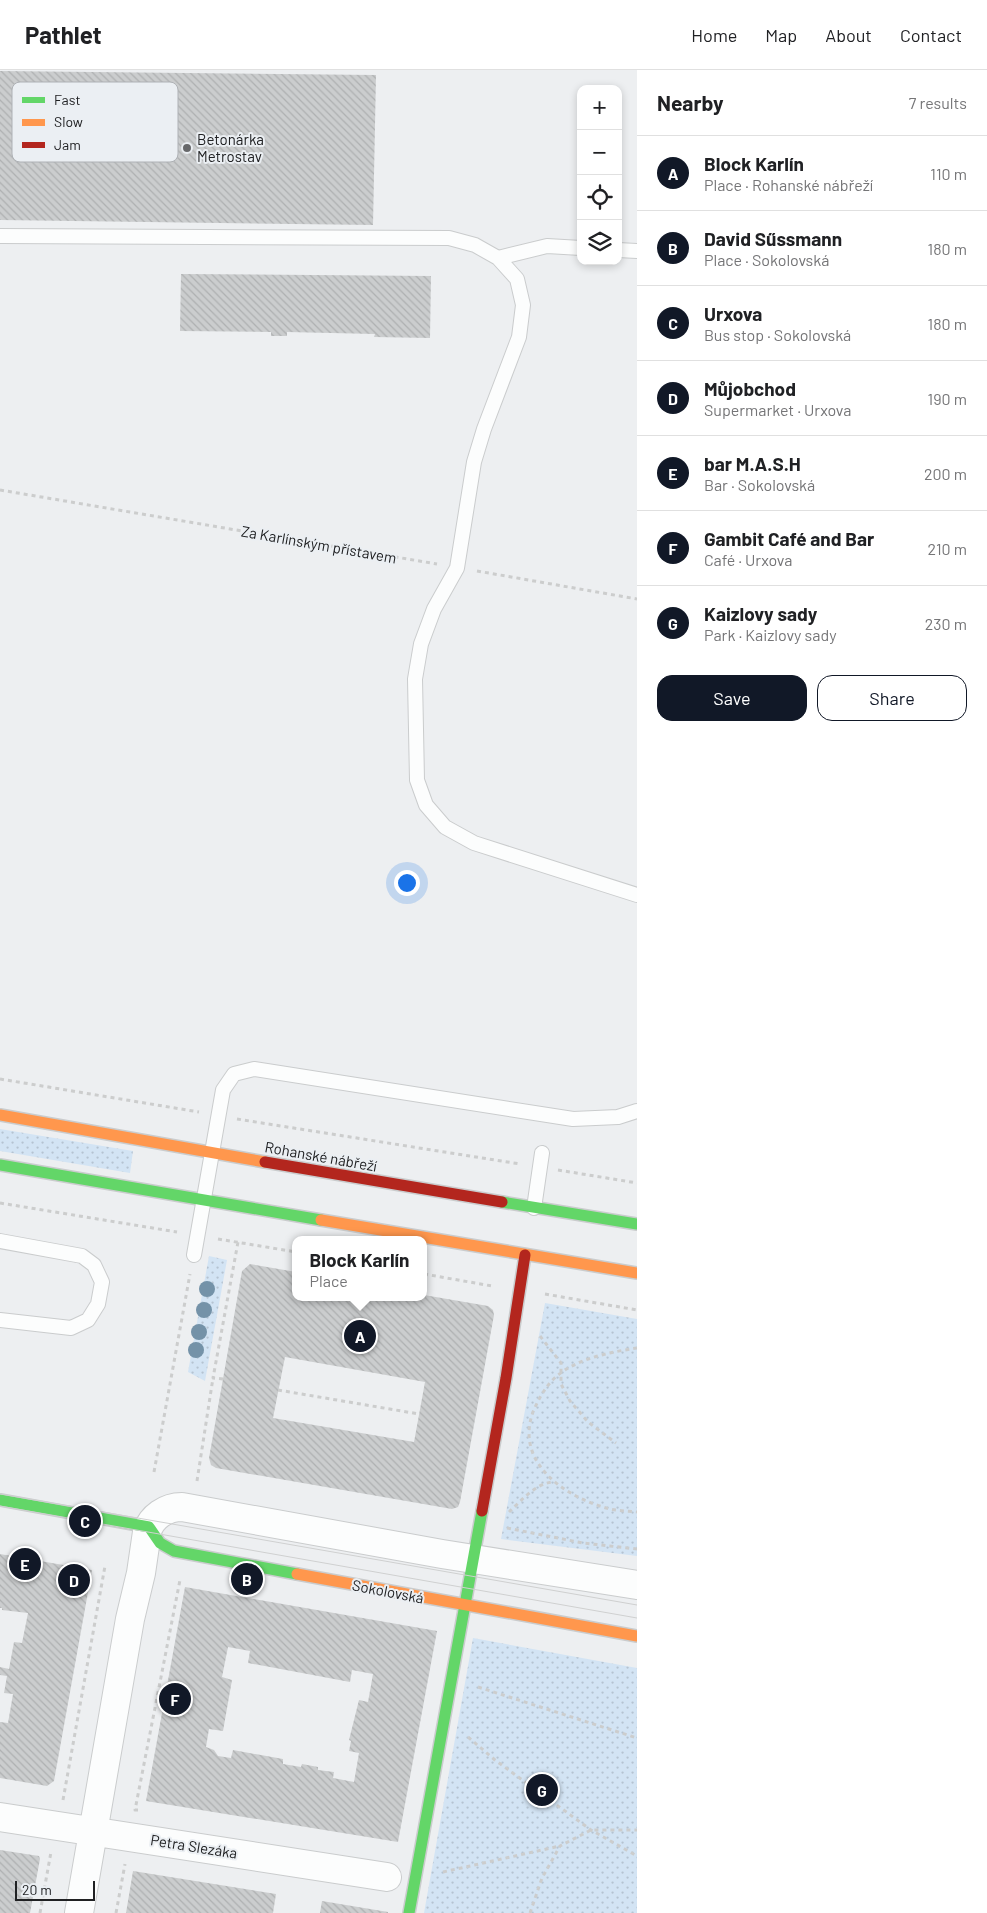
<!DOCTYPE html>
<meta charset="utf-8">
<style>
:root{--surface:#fff;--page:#f6f6f6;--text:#202124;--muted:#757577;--line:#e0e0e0;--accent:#111827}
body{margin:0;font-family:Barlow,sans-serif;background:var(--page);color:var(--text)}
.controls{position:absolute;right:15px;top:15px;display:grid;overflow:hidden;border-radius:10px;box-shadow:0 2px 8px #0003}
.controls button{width:45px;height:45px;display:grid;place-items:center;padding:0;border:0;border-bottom:1px solid var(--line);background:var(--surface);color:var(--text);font:25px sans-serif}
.scale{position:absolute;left:15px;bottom:12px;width:80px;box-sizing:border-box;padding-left:5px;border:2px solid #202123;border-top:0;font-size:14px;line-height:18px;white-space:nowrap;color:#202123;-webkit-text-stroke:4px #ebeff3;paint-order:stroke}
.you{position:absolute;left:406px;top:812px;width:18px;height:18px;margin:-12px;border:4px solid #fff;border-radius:50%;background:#1a73e8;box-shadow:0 0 0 8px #1a73e833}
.badge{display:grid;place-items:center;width:32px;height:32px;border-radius:50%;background:var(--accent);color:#fff;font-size:16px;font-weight:700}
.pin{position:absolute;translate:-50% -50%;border:2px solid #fff;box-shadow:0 1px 5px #0006}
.popup{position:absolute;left:292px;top:1166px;width:135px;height:65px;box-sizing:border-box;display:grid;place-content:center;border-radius:10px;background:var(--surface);filter:drop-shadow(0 1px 4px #0005);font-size:16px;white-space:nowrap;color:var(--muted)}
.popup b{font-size:19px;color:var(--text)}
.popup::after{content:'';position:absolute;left:50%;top:100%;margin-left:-10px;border:10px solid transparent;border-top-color:var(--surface)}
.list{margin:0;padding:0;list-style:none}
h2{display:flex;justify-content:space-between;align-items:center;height:65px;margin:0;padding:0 20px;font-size:21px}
h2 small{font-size:16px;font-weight:400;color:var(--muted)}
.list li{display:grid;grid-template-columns:32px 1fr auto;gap:15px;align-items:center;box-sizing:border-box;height:75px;padding:0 20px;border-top:1px solid var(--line)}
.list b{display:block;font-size:19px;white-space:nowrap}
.list p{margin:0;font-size:16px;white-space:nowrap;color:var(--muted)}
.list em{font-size:16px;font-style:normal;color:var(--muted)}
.actions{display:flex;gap:10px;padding:15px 20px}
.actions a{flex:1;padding:11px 0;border:1px solid var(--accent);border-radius:15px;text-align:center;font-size:18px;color:var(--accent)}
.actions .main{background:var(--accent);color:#fff}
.icon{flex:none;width:28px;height:28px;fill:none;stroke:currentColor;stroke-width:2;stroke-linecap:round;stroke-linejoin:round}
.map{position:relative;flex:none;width:637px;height:1843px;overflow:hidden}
header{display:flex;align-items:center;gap:30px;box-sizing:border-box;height:70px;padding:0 25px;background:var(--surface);border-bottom:1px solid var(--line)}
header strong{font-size:24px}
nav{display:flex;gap:28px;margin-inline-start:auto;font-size:18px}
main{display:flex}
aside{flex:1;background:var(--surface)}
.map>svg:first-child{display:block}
.grass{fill:url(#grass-dots)}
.building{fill:url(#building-back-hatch);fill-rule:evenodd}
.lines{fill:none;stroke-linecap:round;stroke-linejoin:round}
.lane-casing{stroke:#cacccd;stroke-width:16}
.street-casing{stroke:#cacccd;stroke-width:30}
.fast-casing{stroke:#cacccd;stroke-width:14}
.slow-casing{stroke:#cacccd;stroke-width:14}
.jam-casing{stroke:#cacccd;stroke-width:14}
.path{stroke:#cccdcd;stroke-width:3;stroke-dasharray:4 4;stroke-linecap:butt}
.lane{stroke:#fcfdfd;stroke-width:14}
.street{stroke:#fcfdfd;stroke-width:28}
.fast{stroke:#63d668;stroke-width:11}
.slow{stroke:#ff974d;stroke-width:11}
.jam{stroke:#b3261e;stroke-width:11}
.tram{stroke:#cfd0d0;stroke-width:1}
.tree{fill:#7492a8}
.poi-dot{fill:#68696b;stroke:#ebeff3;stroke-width:2}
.labels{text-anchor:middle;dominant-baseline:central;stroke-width:4;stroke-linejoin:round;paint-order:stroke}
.poi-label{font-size:15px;fill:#202123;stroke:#ebeff3;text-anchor:start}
.street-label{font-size:15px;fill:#202123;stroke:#ebeff3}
.key{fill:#ebeff3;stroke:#aeb1b5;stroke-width:1}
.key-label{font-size:14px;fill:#202123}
</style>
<header>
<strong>Pathlet</strong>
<nav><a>Home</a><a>Map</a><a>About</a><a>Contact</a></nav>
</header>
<main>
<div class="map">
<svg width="637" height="1843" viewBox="0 0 637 1843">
<defs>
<pattern id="grass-dots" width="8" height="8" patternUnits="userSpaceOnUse" patternTransform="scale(1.25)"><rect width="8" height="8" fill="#d3e4f4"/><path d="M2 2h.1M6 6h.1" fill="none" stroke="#b5c3d1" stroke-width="1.8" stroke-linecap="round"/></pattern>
<pattern id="building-back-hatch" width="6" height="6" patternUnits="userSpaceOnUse" patternTransform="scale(1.25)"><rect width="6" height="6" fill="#cbcdce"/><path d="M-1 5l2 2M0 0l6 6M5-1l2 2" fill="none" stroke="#aeb0b1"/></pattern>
</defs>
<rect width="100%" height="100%" fill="#edeff1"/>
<path class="grass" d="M0,1059l133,22 -3,22 -130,-22z
M209,1186l18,4 -22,121 -17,-9z
M545,1233l92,16v237l-136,-17z
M473,1568l164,30v245h-213z"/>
<path class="building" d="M0,1l376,4 -3,150 -373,-5z
M181,204l250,2 -1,62 -56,-1 1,-3 -88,-2v4h-16v-4l-91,-1z
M250,1194l46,8v25h128v-2l64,11 5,4 1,5 -34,187 -2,5 -6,2 -236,-41 -5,-3 -2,-7 33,-187zM285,1287l140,25 -11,60 -141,-24z
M0,1484l92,16 -38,211 -7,5 -47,-8v-56l8,1 5,-29 -9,-1 3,-17 -7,-1v-8l9,2 5,-27 8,1 6,-30 -26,-3v-2h-2z
M185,1517l252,44 -39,211 -252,-41zM228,1577l22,4 -2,12 102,19 2,-12 21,4 -5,28 -9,-2 -10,40 2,1 -2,10 10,2 -5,29 -21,-4 1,-6 -16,-2v-3l-16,-3 -1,3 -18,-3v-5l-50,-9 -2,8 -13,-2 -4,-6 -8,-3 3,-18 14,2 9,-51 -10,-3z
M0,1780l39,6 1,3 -10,54h-30z
M133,1801l143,23 -3,19h-147z
M322,1831l66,11v1h-68z"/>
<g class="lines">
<g class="lane-casing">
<path id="lane" d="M0,166l449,2 26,7 23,13 19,21 6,26 -4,32 -35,92 -10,33 -17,106 -23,41 -13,35 -6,35 2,101 9,25 19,22 29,16 163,52
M618,180l19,1
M498,188l49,-12 34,2
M534,1138l8,-55
M0,1171l82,15 12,9 8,17 -4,22 -10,16 -17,8 -71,-8
M194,1185l29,-165 11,-16 20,-5 319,50 45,-2 19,-6"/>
</g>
<g class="street-casing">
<path id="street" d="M0,1747l387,60
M79,1843l51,-294 11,-46 6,-41c4,-15 19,-25 35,-25l260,47 195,31"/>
</g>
<g class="fast-casing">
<path id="fast" d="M0,1095l321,55
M502,1132l135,22
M0,1430l149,27 11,16 14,8 123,23
M409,1843l73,-402"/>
</g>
<g class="slow-casing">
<path id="slow" d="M0,1045l265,47
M321,1150l316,53
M297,1504l340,62"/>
</g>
<g class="jam-casing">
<path id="jam" d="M265,1092l237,40
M482,1441l24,-133 19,-123"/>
</g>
<path class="path" d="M0,420l437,74
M477,501l160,28
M0,1009l199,33
M237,1049l283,45
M558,1100l79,13
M0,1133l177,29
M218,1169l78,13
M424,1204l68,12
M545,1224l92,16
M540,1266l21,27v21l9,17 18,21 28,21
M637,1278c-26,4 -58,10 -79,27 -12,10 -19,23 -25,37 -19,52 34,86 77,97 9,2 18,2 27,3
M223,1309l-10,-1 25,-136
M278,1320l141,24
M154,1402l36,-198
M197,1411l16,-103
M509,1442c12,-11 27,-29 44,-30
M507,1458l76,15 54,6
M478,1617l159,51
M468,1667l27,23 96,70 46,26
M63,1730l42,-234
M138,1740h-3l45,-230
M443,1802l117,-26
M40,1843l11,-61
M116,1843l9,-49
M530,1843l12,-35 18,-32 31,-16h46"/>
<use href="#lane" class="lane"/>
<use href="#street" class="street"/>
<use href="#fast" class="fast"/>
<use href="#slow" class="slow"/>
<use href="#jam" class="jam"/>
<path class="tram" d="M0,1424l637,111
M0,1436l637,112"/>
</g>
<g class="tree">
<circle cx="207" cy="1219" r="8"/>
<circle cx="204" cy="1240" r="8"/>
<circle cx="199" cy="1262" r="8"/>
<circle cx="196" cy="1280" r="8"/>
</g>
<circle class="poi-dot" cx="187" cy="78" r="5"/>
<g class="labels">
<g class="poi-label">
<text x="197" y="69">Betonárka<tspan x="197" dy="17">Metrostav</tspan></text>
</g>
<g class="street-label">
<text transform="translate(319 474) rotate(10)">Za Karlínským přístavem</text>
<text transform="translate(321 1086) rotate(10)">Rohanské nábřeží</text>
<text transform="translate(388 1521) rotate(11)">Sokolovská</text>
<text transform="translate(194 1776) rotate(9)">Petra Slezáka</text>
</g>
</g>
<rect x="12" y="12" width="166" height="80" rx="8" class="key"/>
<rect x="22" y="27" width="23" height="6" fill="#63d668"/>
<rect x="22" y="49" width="23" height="7" fill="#ff974d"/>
<rect x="22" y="72" width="23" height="6" fill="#b3261e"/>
<g class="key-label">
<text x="54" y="35">Fast</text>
<text x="54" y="57">Slow</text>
<text x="54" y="80">Jam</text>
</g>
</svg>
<div class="controls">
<button>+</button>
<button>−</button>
<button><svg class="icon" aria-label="locate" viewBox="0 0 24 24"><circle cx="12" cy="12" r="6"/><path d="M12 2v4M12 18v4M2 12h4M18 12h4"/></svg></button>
<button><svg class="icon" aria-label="layers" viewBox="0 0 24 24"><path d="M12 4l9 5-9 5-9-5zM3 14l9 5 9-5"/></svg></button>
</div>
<div class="scale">20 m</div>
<div class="you"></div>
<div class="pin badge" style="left:360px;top:1266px">A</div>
<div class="popup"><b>Block Karlín</b>Place</div>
<div class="pin badge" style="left:247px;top:1509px">B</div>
<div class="pin badge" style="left:85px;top:1451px">C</div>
<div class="pin badge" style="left:74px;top:1510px">D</div>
<div class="pin badge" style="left:25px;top:1494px">E</div>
<div class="pin badge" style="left:175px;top:1629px">F</div>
<div class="pin badge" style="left:542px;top:1720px">G</div>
</div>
<aside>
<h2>Nearby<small>7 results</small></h2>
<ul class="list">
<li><span class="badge">A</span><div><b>Block Karlín</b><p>Place · Rohanské nábřeží</p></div><em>110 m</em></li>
<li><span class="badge">B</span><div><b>David Sűssmann</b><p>Place · Sokolovská</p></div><em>180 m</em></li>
<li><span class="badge">C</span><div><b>Urxova</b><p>Bus stop · Sokolovská</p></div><em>180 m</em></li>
<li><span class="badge">D</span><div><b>Můjobchod</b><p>Supermarket · Urxova</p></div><em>190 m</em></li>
<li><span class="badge">E</span><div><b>bar M.A.S.H</b><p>Bar · Sokolovská</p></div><em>200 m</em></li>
<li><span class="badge">F</span><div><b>Gambit Café and Bar</b><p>Café · Urxova</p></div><em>210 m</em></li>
<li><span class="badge">G</span><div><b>Kaizlovy sady</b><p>Park · Kaizlovy sady</p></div><em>230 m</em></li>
</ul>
<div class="actions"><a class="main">Save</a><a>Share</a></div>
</aside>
</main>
